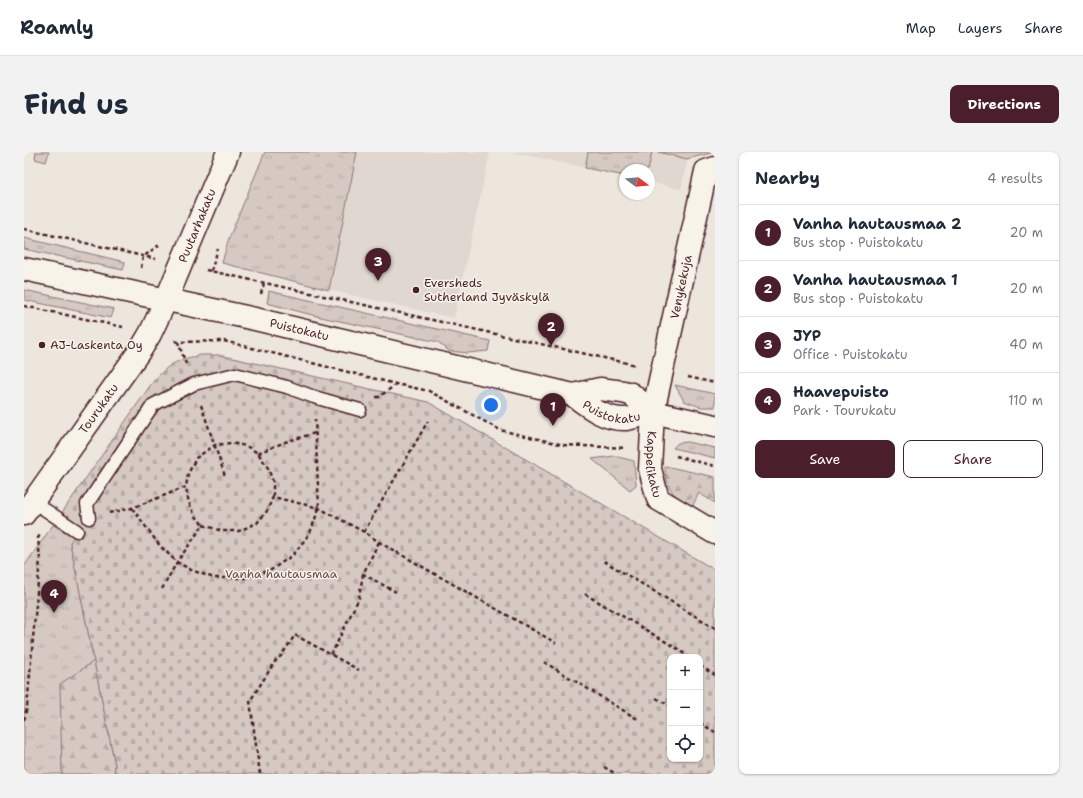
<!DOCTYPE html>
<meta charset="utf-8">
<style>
:root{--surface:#fff;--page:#f2f2f3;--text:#1f2937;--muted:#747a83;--line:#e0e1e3;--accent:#4a1f2b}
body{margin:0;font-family:"Shantell Sans",sans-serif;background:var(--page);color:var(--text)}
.controls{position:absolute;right:12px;bottom:12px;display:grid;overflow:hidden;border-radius:8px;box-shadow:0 1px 3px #0004}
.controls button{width:36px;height:36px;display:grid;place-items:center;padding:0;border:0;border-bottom:1px solid var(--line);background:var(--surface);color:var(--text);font:20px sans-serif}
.compass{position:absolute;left:595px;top:12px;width:36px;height:36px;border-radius:50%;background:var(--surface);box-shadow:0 1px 3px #0004;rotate:106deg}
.you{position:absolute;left:467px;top:253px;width:14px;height:14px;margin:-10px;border:3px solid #fff;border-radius:50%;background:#1a73e8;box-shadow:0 0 0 6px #1a73e833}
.badge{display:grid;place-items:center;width:26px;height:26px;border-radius:50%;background:var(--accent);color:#fff;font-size:13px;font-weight:700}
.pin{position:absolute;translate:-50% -33px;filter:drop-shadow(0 1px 2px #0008)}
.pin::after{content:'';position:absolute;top:21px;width:14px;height:12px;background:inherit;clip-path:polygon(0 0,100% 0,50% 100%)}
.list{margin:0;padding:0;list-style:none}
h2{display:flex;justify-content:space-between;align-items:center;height:52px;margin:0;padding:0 16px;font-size:17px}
h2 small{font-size:13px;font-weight:400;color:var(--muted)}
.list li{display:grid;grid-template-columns:26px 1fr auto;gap:12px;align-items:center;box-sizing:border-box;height:56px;padding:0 16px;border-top:1px solid var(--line)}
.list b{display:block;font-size:15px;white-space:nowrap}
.list p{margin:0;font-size:13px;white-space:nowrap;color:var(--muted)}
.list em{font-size:13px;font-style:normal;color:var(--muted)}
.actions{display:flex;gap:8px;padding:12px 16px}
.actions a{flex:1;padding:9px 0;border:1px solid var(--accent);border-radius:8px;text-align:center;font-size:14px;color:var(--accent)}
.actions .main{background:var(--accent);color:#fff}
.icon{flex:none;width:22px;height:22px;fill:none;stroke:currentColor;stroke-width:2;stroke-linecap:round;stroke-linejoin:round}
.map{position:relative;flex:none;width:691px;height:622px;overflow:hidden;border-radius:8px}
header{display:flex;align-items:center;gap:24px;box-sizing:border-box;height:56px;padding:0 20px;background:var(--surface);border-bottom:1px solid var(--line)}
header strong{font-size:19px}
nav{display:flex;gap:22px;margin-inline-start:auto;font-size:14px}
.intro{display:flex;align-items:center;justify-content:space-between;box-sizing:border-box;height:96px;padding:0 24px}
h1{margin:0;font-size:28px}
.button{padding:10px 18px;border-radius:8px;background:var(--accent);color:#fff;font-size:14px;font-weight:700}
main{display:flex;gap:24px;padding:0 24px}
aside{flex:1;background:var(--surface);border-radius:8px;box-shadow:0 1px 3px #0004}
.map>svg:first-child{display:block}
.built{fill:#e0d7d0}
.grass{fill:url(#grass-tufts);stroke:#907476}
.forest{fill:url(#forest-firs);stroke:#907476}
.cemetery{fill:url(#cemetery-stones);stroke:#907476;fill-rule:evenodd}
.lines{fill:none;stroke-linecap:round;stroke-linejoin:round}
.lane-casing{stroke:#4a1f2b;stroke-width:15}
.street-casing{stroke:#4a1f2b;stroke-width:25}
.secondary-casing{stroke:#4a1f2b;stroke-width:25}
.path{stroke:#4a1f2b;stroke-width:2.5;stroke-dasharray:4 3;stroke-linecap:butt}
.lane{stroke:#f7f3e8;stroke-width:12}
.street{stroke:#f7f3e8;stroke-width:22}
.secondary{stroke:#f7f3e8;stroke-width:22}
.poi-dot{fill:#4a1f2b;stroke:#f7f3e8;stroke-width:1.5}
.labels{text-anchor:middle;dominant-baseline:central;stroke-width:3;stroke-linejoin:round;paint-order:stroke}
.street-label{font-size:12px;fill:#4a1f2b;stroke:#f7f3e8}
.poi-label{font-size:12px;fill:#4a1f2b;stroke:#f7f3e8;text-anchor:start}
.park-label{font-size:12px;fill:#6d4a51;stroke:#f7f3e8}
</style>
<header>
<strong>Roamly</strong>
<nav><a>Map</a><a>Layers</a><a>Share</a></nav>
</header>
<div class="intro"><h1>Find us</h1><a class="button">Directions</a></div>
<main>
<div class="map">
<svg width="691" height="622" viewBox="0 0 691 622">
<defs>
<pattern id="grass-tufts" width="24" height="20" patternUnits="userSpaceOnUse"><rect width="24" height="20" fill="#d5c9c2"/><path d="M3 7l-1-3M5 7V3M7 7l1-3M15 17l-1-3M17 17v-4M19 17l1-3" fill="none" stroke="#b8aca7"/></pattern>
<pattern id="forest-firs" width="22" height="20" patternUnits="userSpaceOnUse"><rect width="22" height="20" fill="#d5c9c2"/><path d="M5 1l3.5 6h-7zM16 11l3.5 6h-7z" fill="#b8aca7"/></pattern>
<pattern id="cemetery-stones" width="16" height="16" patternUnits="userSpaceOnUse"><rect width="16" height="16" fill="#d5c9c2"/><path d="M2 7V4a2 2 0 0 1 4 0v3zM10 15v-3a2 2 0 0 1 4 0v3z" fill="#b8aca7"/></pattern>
</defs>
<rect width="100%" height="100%" fill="#ece6dd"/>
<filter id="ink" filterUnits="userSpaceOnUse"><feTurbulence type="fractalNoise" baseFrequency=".025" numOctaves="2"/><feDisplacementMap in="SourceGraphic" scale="8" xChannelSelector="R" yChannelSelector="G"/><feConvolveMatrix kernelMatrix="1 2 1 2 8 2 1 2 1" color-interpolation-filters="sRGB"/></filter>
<g filter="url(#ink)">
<path class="built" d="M241,0h225l-36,166 -125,-28 -107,-27 7,-25z
M487,0h178l-8,37 -32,-7v-12h-24v6z"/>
<path class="grass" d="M12,0h13l-3,10 -11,-3z
M241,0h92l-28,138 -107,-27 7,-25z
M564,0h64l-4,18h-23v6l-40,-8z
M634,0h57l-28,7z
M0,86l101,24 -2,8 -99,-21z
M0,138l90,19 -3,9 -87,-18z
M245,139l221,50 -2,10 -20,2 -19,-2 -11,-9 -122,-26 -49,-13z
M651,233l40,9v13h-14l-17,-6z
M663,290l28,6v10l-42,-10 5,-5z
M590,304l20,5 2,24 -6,5 -38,-31z
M29,373l21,12 -4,6 45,222 -1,9h-90v-209h1z"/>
<path class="forest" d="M641,314l50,11v26l-16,-10 -8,16c-16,-11 -26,-22 -26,-43z
M70,509l21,104 -1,9h-52l-2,-90z"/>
<path class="cemetery" d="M177,203h18l209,47 287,168v204h-601l1,-9 -45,-222 7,-12 -16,-17 91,-131c16,-19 24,-23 49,-28zM646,505h30v102h-30z"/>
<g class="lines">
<g class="lane-casing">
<path id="lane" d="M8,349l45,30
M65,366l-2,-14 66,-99 41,-21 41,-10 52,13 27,10 46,13"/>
</g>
<g class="street-casing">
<g id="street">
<path id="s1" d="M691,16l-9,3 -53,241 -3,57 8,30 57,34"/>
<path id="s2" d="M0,362l117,-165 9,-15 16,-34 62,-148"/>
</g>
</g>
<g class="secondary-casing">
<g id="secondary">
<path id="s3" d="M0,117l231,50 318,76c16,12 32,25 53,24 9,-1 19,-5 27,-7"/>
<path d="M549,243l27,-6 23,3 8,2 22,18 62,14"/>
</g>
</g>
<path class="path" d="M0,77l132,30
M117,116l2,-11 16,-12
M182,118l430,95
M187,119l7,-22
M237,142l3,-11
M0,154l99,21
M151,189l3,1 46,-1 172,43 33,7 71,39 64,15 62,3
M154,191v-1l8,22
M664,225l27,6
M352,245h3l16,-12
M177,253l24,71
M234,301l27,-11 30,-9
M652,304l39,10
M108,356l28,38 17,16 14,8 23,8h31l26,-8 22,-15 17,-22 9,-25 -4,-89
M85,361l23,-5 54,-21 2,-13 8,-16 19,-13 16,-2 15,3 12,7 10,15 5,14v15
M179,373l19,6h17l18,-8 10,-12 6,-14 46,11 45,24 15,10 177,101
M340,380l64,-111
M355,390l-16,32 33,18
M580,409l111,67
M138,437l15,-27 26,-37c-11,-13 -15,-21 -17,-38
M561,442l93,55 10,8
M307,503l28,-57 4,-24
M520,510l95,58
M676,514l15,9
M632,546l14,8
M0,568l3,-13 13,-148 -2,-21 2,-3
M676,571l15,9
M580,615l12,7
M236,622l-10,-73 26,-41 5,-4 14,-21 64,35"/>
<use href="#lane" class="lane"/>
<use href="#street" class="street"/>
<use href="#secondary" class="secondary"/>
</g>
</g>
<g class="poi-dot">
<circle cx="392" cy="138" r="4"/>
<circle cx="18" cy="193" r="4"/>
</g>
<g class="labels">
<g class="street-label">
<text stroke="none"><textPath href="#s2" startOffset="338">Puutarhakatu</textPath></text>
<text transform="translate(657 135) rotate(-78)">Venykekuja</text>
<text stroke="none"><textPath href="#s3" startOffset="282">Puistokatu</textPath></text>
<text stroke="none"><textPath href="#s3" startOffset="607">Puistokatu</textPath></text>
<text stroke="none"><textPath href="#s2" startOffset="129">Tourukatu</textPath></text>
<text stroke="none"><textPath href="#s1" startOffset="309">Kappelikatu</textPath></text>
</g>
<g class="poi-label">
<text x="400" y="131">Eversheds<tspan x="400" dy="14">Sutherland Jyväskylä</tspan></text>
<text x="26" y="193">AJ-Laskenta Oy</text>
</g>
<g class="park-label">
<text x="257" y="422">Vanha hautausmaa</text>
</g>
</g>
</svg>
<div class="controls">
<button>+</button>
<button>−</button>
<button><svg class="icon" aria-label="locate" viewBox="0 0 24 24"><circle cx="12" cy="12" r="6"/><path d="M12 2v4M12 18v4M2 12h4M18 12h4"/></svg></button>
</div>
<svg class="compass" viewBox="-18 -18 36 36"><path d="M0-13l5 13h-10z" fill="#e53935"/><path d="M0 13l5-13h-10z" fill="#747a83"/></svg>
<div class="you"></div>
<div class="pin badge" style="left:529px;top:274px">1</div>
<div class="pin badge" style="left:527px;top:194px">2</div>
<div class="pin badge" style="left:354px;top:129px">3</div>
<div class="pin badge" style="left:30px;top:461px">4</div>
</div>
<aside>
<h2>Nearby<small>4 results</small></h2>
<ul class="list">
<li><span class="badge">1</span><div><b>Vanha hautausmaa 2</b><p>Bus stop · Puistokatu</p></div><em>20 m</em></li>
<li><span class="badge">2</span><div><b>Vanha hautausmaa 1</b><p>Bus stop · Puistokatu</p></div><em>20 m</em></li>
<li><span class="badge">3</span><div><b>JYP</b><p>Office · Puistokatu</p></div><em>40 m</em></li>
<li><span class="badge">4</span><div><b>Haavepuisto</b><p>Park · Tourukatu</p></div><em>110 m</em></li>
</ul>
<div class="actions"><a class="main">Save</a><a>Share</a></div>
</aside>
</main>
